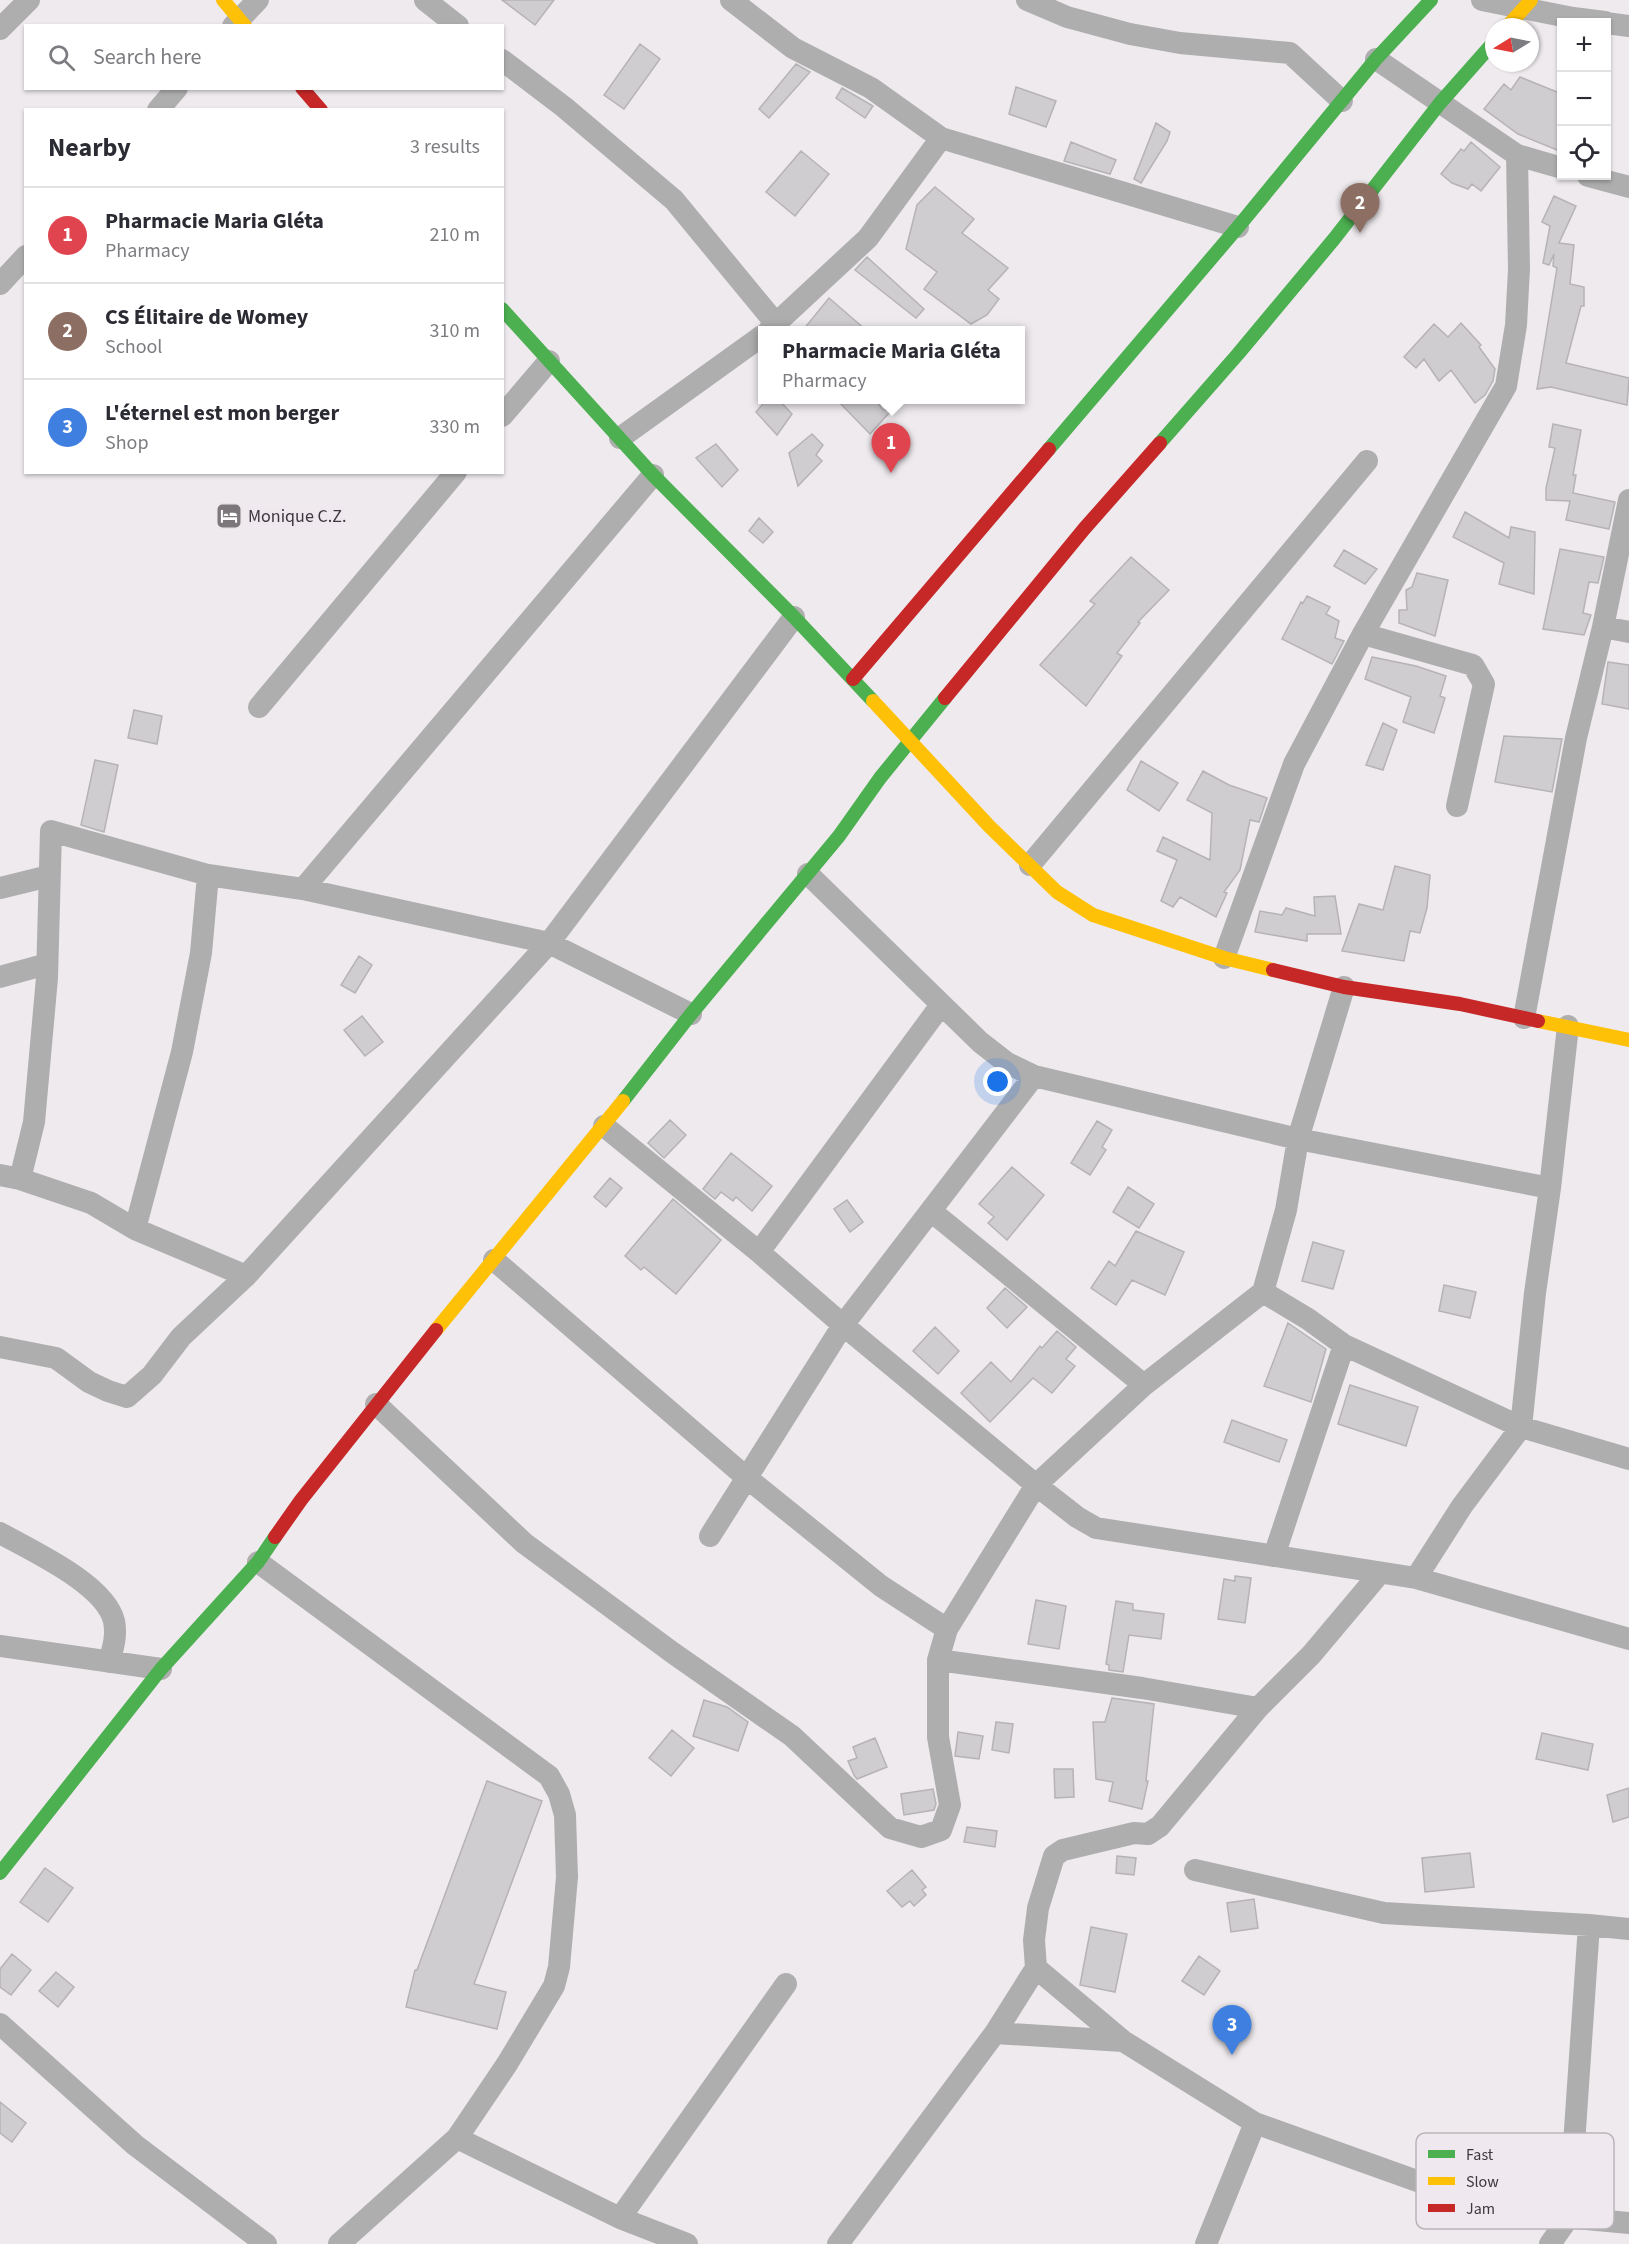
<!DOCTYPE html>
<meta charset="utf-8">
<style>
:root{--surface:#fff;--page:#f7f7f7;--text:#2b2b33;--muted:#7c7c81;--line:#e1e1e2;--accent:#ea580c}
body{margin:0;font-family:"Source Sans 3",sans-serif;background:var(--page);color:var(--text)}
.controls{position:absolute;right:18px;top:18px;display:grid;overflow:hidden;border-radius:0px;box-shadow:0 2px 4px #0004}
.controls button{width:54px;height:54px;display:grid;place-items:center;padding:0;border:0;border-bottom:2px solid var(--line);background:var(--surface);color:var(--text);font:30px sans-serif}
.compass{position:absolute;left:1485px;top:18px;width:54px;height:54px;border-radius:50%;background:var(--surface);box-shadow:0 2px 4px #0004;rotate:260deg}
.you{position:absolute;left:998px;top:1082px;width:21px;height:21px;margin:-15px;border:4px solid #fff;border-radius:50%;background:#1a73e8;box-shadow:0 0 0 9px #1a73e833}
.badge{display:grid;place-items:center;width:39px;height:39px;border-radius:50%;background:var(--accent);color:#fff;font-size:20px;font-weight:700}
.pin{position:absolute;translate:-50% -50px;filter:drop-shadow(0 2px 3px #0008)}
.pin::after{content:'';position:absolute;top:32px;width:21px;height:18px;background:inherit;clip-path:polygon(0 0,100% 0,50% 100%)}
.popup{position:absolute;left:758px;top:326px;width:267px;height:78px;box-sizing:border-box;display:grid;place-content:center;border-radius:0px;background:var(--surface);filter:drop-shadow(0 2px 4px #0005);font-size:20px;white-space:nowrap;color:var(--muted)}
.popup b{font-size:22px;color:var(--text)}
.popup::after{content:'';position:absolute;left:50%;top:100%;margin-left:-12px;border:12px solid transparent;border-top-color:var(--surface)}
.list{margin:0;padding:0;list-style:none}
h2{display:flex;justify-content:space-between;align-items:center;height:78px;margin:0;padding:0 24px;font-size:26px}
h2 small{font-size:20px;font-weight:400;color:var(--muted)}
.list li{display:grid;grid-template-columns:39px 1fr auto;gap:18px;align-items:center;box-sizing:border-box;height:96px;padding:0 24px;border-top:2px solid var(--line)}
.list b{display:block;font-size:22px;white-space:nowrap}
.list p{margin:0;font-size:20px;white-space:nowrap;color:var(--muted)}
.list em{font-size:20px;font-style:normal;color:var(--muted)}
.icon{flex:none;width:33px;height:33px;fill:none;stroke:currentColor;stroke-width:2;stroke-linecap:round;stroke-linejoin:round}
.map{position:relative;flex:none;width:1629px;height:2244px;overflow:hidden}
.search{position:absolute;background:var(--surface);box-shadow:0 2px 4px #0004;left:24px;top:24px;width:480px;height:66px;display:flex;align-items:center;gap:15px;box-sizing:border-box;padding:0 21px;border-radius:0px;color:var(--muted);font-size:22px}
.panel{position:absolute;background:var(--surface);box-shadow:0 2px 4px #0004;left:24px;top:108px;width:480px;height:366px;border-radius:0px}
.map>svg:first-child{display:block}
.building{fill:#d0cdd0;stroke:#b6b3b6;stroke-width:1.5}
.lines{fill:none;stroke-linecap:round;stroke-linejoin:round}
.street{stroke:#afaeaf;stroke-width:22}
.fast{stroke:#4caf50;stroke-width:14}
.slow{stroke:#ffc107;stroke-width:14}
.jam{stroke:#c62828;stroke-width:14}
.labels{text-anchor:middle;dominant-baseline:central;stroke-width:6;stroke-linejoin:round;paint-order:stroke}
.poi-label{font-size:18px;fill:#3d393c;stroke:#f0e8ef;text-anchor:start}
.key{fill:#f0e8ef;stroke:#bab4b9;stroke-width:1.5}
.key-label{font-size:16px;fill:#3d393c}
</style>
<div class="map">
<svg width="1629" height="2244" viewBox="0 0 1629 2244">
<rect width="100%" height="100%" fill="#eeeaee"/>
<path class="building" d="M502,0h52l-19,25z
M640,44l20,15 -36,50 -20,-14z
M796,64l14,8 -41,46 -10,-9z
M1520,77l42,17v44l-5,12 -39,-16 -34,-25 20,-25 7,6z
M1016,87l40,14 -10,26 -37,-13z
M842,88l31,18 -8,12 -29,-20z
M1156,123l14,9 -3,9 -26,42 -7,-4z
M1071,142l45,18 -6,14 -46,-13z
M1471,142l29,25 -19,24 -9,-7 -4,5 -16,-6 -11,-9 20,-25 3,2z
M801,151l28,23 -34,42 -29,-24z
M935,187l39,32 -12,14 46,35 -20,22 11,9 -12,16 -16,9 -47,-35 13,-17 -31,-23 11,-44z
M1554,196l22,10 -17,37 15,2 -4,39 14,3v19h-3l-15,57 63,15 -2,27 -76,-18 -14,2 20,-121 -4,-2 1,-12 -5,11 -6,-2 7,-37 -8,-4z
M867,257l57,52 -8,9 -61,-48z
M829,298l37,32h-63z
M1461,323l20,22 -2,2 16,22 -2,12 -8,14 -10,8 -24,-33 -12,11 -15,-22 -8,9 -12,-11 30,-33 14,13z
M767,399h11l14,15 -15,21 -21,-23z
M836,399h40l6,10 8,3 -20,22z
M1553,424l28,6 -8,45h3l-3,18 42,9 -6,27 -43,-9 4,-19 -24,-1v-12l9,-40 -6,-1z
M812,434l11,11 -7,10 6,6 -24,25 -9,-33z
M716,444l22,26 -16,17 -26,-29z
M1465,512l44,26 2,-11 24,5 -1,62 -35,-10 5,-21 -51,-26z
M759,518l14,14 -10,11 -14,-12z
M1560,549l44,8 -6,26 -9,-1 -6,31 8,2 -7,20 -41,-6z
M1344,550l33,19 -12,15 -31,-18z
M1131,557l38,33 -31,32 2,1 -23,30 5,3 -36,50 -46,-41 55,-61 -5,-3z
M1417,573l31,7 -13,56 -36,-13v-13h8l-1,-20 6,-3z
M1307,596l23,11 -4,7 13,7 -4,17 9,3 -12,23 -50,-25 19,-37 2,1z
M1372,657l44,9 30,10 -6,20 5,2 -11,35 -31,-11 8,-25 -46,-18z
M1608,662l21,3v44l-27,-5z
M134,710l28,6 -5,28 -29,-6z
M1383,723l14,7 -14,40 -17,-5z
M1504,736l58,3 -10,53 -57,-10z
M95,760l23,5 -14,67 -23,-7z
M1141,761l37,22 -19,28 -32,-21z
M1203,771l26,14 38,13 -8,24 -9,-2 -10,50 -16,22 3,1 -11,24 -36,-20 -7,10 -12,-6 16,-41 -20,-9 6,-14 47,23 2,-47 -25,-13z
M1395,866l35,9 -3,33 -7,25 -10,-2 -6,30 -62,-10 17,-47 24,6z
M1335,896l6,38h-34v7l-52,-9 5,-21 22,4 4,-7 29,8 -1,-19z
M359,956l13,9 -17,28 -14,-8z
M362,1016l21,26 -18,14 -21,-26z
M670,1120l16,15 -22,23 -16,-15z
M1097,1121l15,9 -10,17 4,3 -16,25 -19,-12z
M731,1153l41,33 -20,25 -16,-14 -3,4 -12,-9 -6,7 -12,-10z
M1012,1167l32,28 -37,45 -19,-17 6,-6 -15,-13z
M610,1178l12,10 -16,19 -12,-10z
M1128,1187l26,17 -15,24 -26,-16z
M673,1199l48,41 -45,54 -32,-27 -3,3 -16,-14z
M847,1200l16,22 -13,10 -16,-23z
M1136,1231l48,21 -19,43 -33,-15 -16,25 -25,-17 18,-27 6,5z
M1313,1242l31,9 -11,38 -31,-8z
M1444,1285l32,7 -6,26 -31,-7z
M1005,1288l22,19 -20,21 -20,-20z
M1288,1323l38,26 -15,53 -47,-16z
M935,1327l24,24 -21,23 -25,-23z
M1057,1331l19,16 -10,12 9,7 -23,27 -19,-15 -43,44 -29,-29 30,-31 20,20 29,-36 2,2z
M1350,1385l68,22 -12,39 -68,-22z
M1232,1420l55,20 -8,22 -55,-20z
M1235,1576l16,2 -6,45 -27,-4 6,-40 11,2z
M1036,1600l30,6 -7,43 -31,-5z
M1116,1601l17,3v6l31,4 -3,25 -32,-4 -6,37 -14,-2v-5l-3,-1z
M1112,1698l42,6 -8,77h2l-6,28 -33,-8 4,-19 -17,-3 -3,-57h12z
M704,1700l23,7 21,15 -10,29 -45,-15z
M996,1722l17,2 -4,29 -17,-3z
M672,1730l22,18 -23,28 -22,-18z
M958,1732l25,4 -4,23 -24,-3z
M1542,1733l51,11 -5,26 -52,-11z
M875,1738l12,29 -30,12 -3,-4 -6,-14 9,-3 -4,-11z
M1054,1769h19l1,28 -19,1z
M487,1781l55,20 -68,183 32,8 -9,37 -91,-22 9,-37h2z
M1629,1788v29l-16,5 -6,-27z
M933,1789l3,15 -2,6 -30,5 -3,-21z
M967,1827l30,4 -2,16 -31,-5z
M1470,1853l4,34 -49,5 -3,-34z
M1117,1856l19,2 -2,17 -18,-2z
M45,1868l28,20 -25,34 -28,-20z
M912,1870l14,17 -4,3 4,5 -12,11 -4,-5 -8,6 -15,-16z
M1254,1899l4,29 -27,4 -4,-29z
M1091,1927l36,7 -12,58 -35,-7z
M12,1954l19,16 -20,25 -11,-8v-18z
M1199,1956l21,15 -16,24 -22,-14z
M56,1972l18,15 -16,20 -19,-16z
M0,2102l26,21 -14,19 -12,-9z"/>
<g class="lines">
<path class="street" d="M425,0l33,26
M731,0l62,48 78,40 70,50 297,89
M1027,0l40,17 63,17 50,9 110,10 52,48
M1482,0l91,18 32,4
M1606,23l23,3
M233,26l25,-26
M0,29l29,-29
M1376,59l141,96 45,13
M502,60l62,47 110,93 103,125
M158,110l19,-22
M1588,176l41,11
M0,284l26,-28
M769,330l99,-92 73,-100
M502,416l47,-55
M620,438l142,-102
M1603,627l26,5
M1363,634l110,31 11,19 -27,122
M259,707l197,-235
M1030,865l337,-404
M808,874l172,168 27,21 27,13 264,63 252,49
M0,888l49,-12
M303,889l350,-414
M1224,958l70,-194 69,-130 143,-248 10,-61 3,-56 -2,-114
M0,977l47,-13
M1524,1018l52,-280 27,-111 26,-127
M604,1126l155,126 84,73 193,160 41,32 19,11 320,50 213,61
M0,1175l20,4 71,24 44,26 111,47 303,-333 245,-326
M20,1179l14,-57 13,-144 4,-147 157,44 95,14 246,54 142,71
M931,1211l213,174
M135,1229l47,-177 19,-99 7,-78
M759,1252l182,-247
M494,1260l253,218 134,108 66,43
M1263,1292l45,27 36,26 177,82 108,32
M0,1347l56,11 33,24 19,9 19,6 25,-22 29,-38 65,-61
M376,1404l148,139 149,110 119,83 98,92 31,9 20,-7 9,-25 -12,-68v-77l9,-31 89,-144 108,-100 119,-93 23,-82 12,-71 46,-152
M0,1533c32,18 105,51 114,88 3,15 -1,27 -5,41
M710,1536l133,-211 191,-249
M1274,1556l70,-211
M258,1562l291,214 10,18 6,21 2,62 -8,90 -5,19 -47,78 -50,74 -118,106
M1416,1578l46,-72 59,-79 14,-134 15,-105 18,-162
M0,1646l161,23
M938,1660l204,28 116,20
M1195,1870l189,43 205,12 40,4
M1036,1968l87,73 132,82 246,88 128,12
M0,2024l135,121 131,99
M995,2033l128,8
M457,2138l163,80 67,26
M620,2218l166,-234
M838,2244l157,-211 41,-65 -2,-28 4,-32 16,-52 9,-6 71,-17 14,1 12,-8 98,-118 53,-53 69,-82
M1206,2244l49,-121
M1550,2244l19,-27 20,-292"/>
<path class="fast" d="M502,309l151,166 141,142 79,84
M1160,443l78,-89 96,-115 106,-136 54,-61
M1049,449l189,-222 138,-168 55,-59
M623,1101l68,-87 148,-178 41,-58 65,-80
M0,1873l161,-204 97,-107 17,-25"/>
<path class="slow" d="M223,0l22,26
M1507,27l24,-27
M873,701l116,125 68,66 36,23 131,43 49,12
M1538,1021l91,19
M436,1330l187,-229"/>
<path class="jam" d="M302,88l19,22
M853,679l196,-230
M945,698l139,-169 76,-86
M1273,970l71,17 116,17 78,17
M275,1537l26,-37 135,-170"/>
</g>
<defs>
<g id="hotel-square" transform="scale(1.35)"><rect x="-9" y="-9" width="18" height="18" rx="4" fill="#7b777a" stroke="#f0e8ef"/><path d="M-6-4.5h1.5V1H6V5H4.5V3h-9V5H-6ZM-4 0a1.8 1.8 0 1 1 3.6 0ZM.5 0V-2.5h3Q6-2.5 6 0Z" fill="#fff"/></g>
</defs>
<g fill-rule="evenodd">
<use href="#hotel-square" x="229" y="516"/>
</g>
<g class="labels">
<g class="poi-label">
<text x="248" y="516">Monique C.Z.</text>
</g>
</g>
<rect x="1416" y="2133" width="198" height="96" rx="9" class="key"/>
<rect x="1428" y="2150" width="27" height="8" fill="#4caf50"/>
<rect x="1428" y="2177" width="27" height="8" fill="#ffc107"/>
<rect x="1428" y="2204" width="27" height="8" fill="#c62828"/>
<g class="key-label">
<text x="1466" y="2160">Fast</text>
<text x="1466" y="2187">Slow</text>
<text x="1466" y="2214">Jam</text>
</g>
</svg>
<div class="controls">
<button>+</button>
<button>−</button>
<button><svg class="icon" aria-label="locate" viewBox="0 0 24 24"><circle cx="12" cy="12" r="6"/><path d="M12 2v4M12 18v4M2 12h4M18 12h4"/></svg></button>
</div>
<svg class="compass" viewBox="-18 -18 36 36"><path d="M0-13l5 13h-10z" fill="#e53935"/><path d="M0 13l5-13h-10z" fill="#7c7c81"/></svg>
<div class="you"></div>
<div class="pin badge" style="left:891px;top:473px;background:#e0444e">1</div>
<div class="popup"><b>Pharmacie Maria Gléta</b>Pharmacy</div>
<div class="pin badge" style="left:1360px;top:233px;background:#8d6e63">2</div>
<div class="pin badge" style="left:1232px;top:2055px;background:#3f7fe0">3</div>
<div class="search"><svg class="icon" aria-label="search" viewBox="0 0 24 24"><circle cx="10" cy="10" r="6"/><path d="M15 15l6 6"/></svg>Search here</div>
<section class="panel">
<h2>Nearby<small>3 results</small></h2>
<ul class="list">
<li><span class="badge" style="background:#e0444e">1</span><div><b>Pharmacie Maria Gléta</b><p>Pharmacy</p></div><em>210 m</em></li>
<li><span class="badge" style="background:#8d6e63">2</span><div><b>CS Élitaire de Womey</b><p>School</p></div><em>310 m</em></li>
<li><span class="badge" style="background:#3f7fe0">3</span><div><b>L'éternel est mon berger</b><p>Shop</p></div><em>330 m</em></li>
</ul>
</section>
</div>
